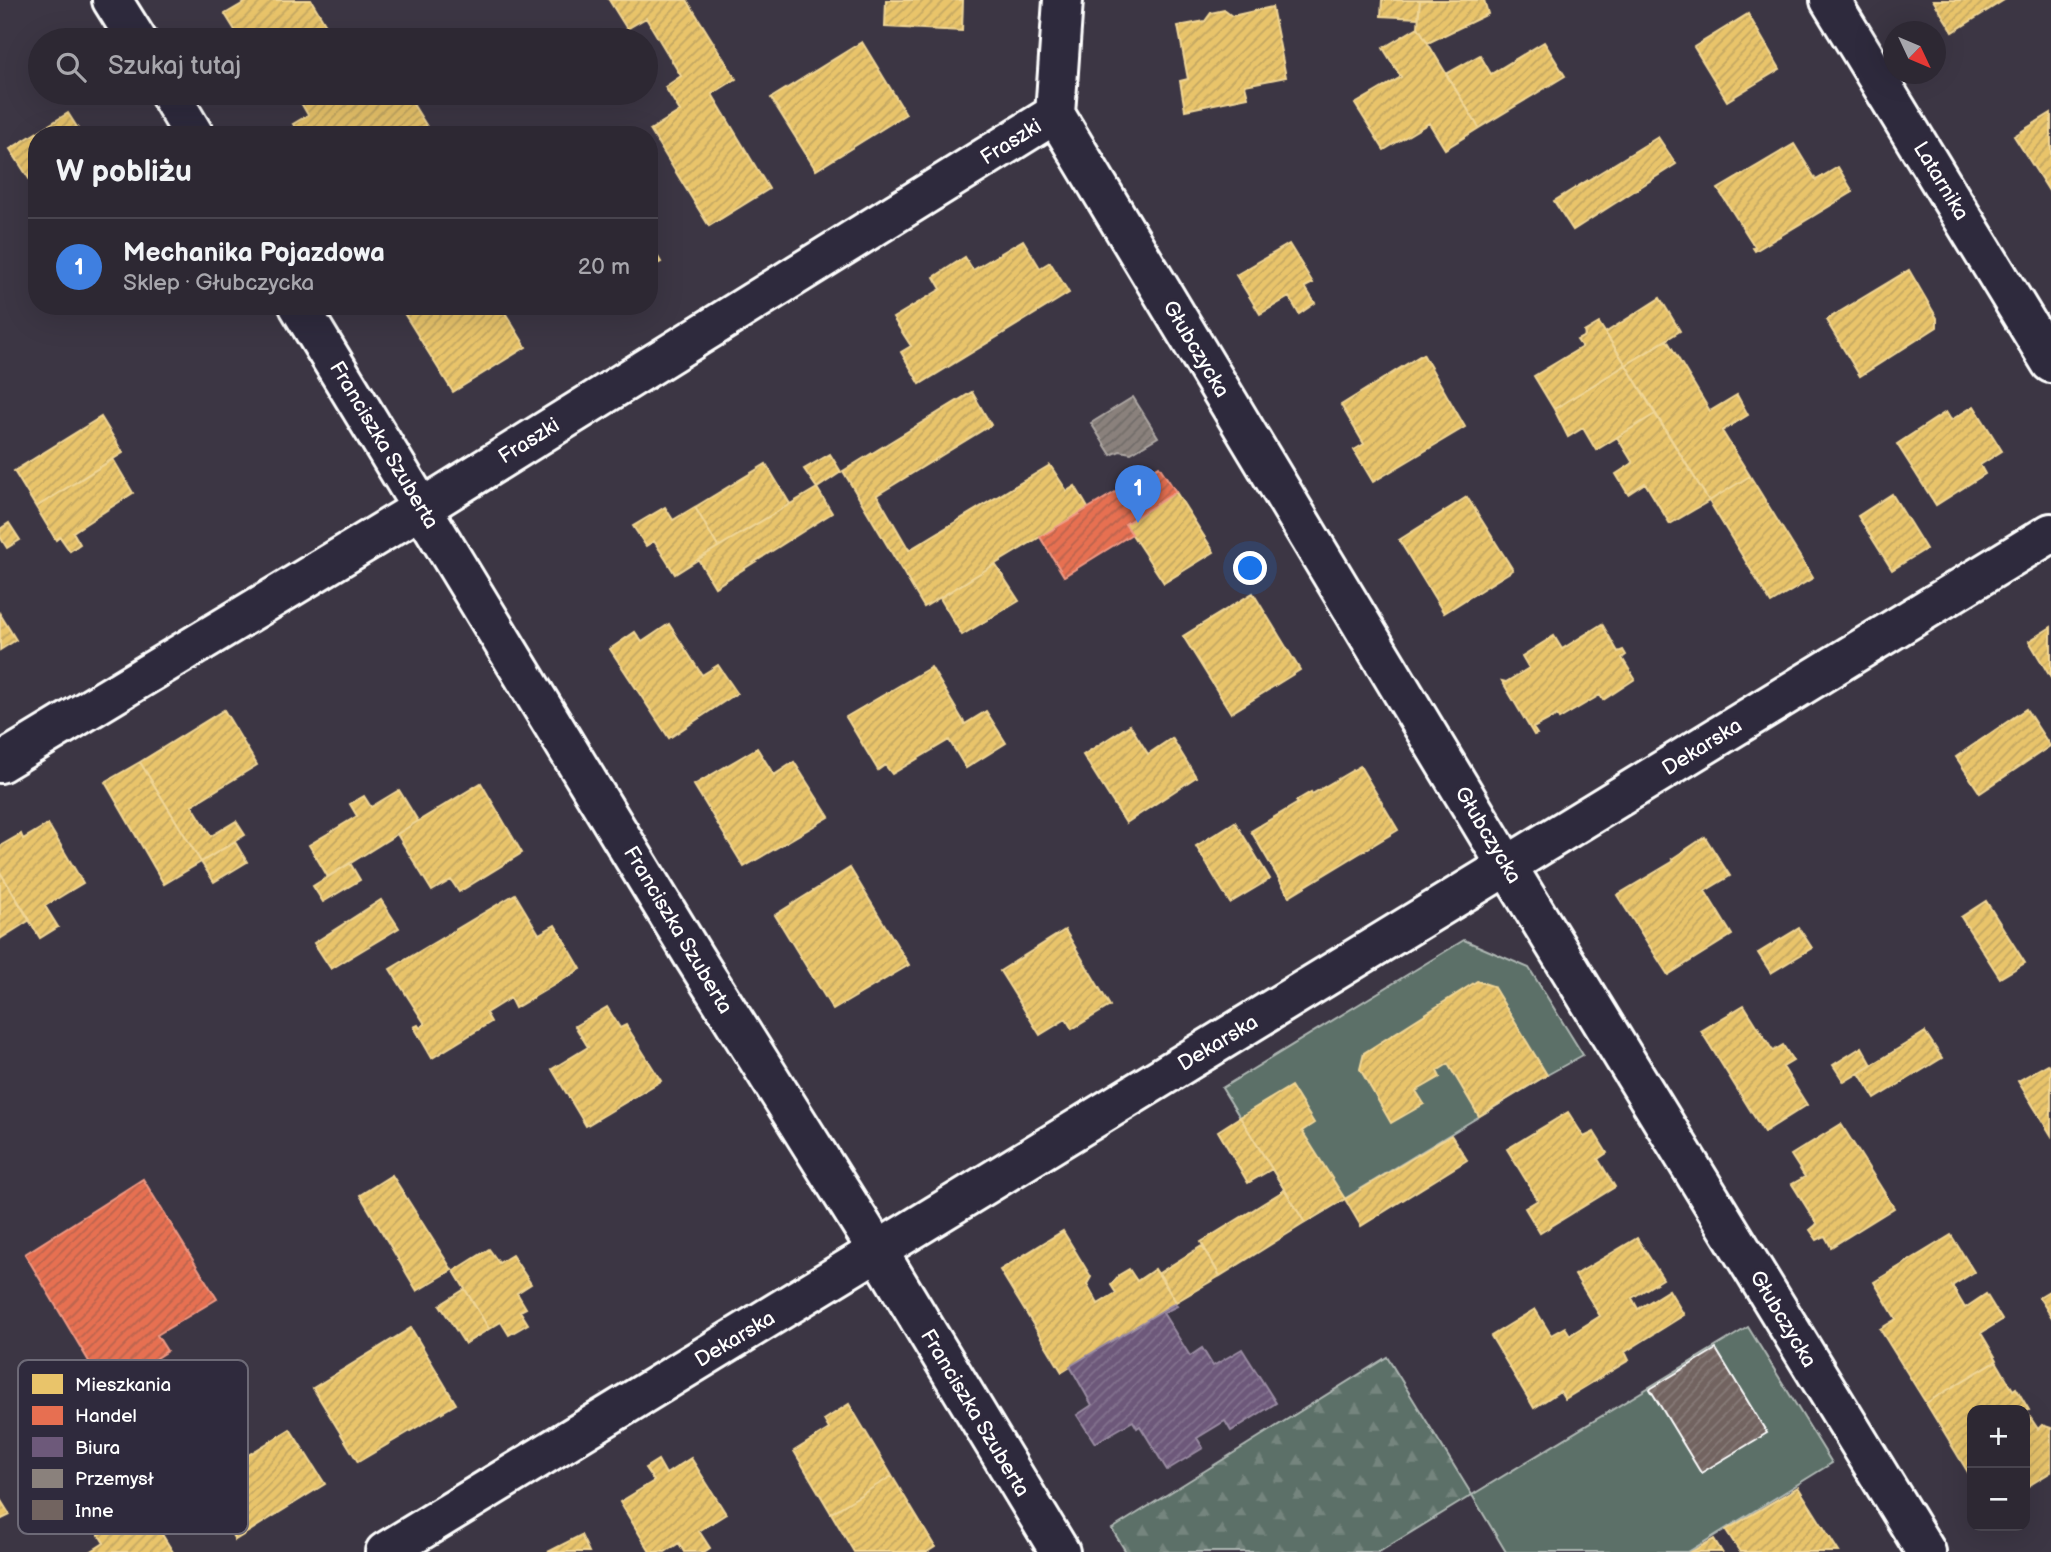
<!DOCTYPE html>
<html lang="pl">
<meta charset="utf-8">
<style>
:root{--surface:#2d2833;--page:#35303b;--text:#f1f3f6;--muted:#a7a6ac;--line:#48444e;--accent:#d93025}
body{margin:0;font-family:"Balsamiq Sans",sans-serif;background:var(--page);color:var(--text)}
.controls{position:absolute;right:21px;bottom:21px;display:grid;overflow:hidden;border-radius:14px;box-shadow:0 7px 28px #0002}
.controls button{width:63px;height:63px;display:grid;place-items:center;padding:0;border:0;border-bottom:2px solid var(--line);background:var(--surface);color:var(--text);font:35px sans-serif}
.compass{position:absolute;left:1883px;top:21px;width:63px;height:63px;border-radius:50%;background:var(--surface);box-shadow:0 7px 28px #0002;rotate:134deg}
.you{position:absolute;left:1251px;top:569px;width:24px;height:24px;margin:-18px;border:5px solid #fff;border-radius:50%;background:#1a73e8;box-shadow:0 0 0 10px #1a73e833}
.badge{display:grid;place-items:center;width:46px;height:46px;border-radius:50%;background:var(--accent);color:#fff;font-size:23px;font-weight:700}
.pin{position:absolute;translate:-50% -58px;filter:drop-shadow(0 2px 4px #0008)}
.pin::after{content:'';position:absolute;top:37px;width:24px;height:21px;background:inherit;clip-path:polygon(0 0,100% 0,50% 100%)}
.list{margin:0;padding:0;list-style:none}
h2{display:flex;justify-content:space-between;align-items:center;height:91px;margin:0;padding:0 28px;font-size:30px}
h2 small{font-size:23px;font-weight:400;color:var(--muted)}
.list li{display:grid;grid-template-columns:46px 1fr auto;gap:21px;align-items:center;box-sizing:border-box;height:98px;padding:0 28px;border-top:2px solid var(--line)}
.list b{display:block;font-size:26px;white-space:nowrap}
.list p{margin:0;font-size:23px;white-space:nowrap;color:var(--muted)}
.list em{font-size:23px;font-style:normal;color:var(--muted)}
.icon{flex:none;width:38px;height:38px;fill:none;stroke:currentColor;stroke-width:2;stroke-linecap:round;stroke-linejoin:round}
.map{position:relative;flex:none;width:2051px;height:1552px;overflow:hidden}
.search{position:absolute;background:var(--surface);box-shadow:0 7px 28px #0002;left:28px;top:28px;width:630px;height:77px;display:flex;align-items:center;gap:18px;box-sizing:border-box;padding:0 24px;border-radius:38px;color:var(--muted);font-size:26px}
.panel{position:absolute;background:var(--surface);box-shadow:0 7px 28px #0002;left:28px;top:126px;width:630px;height:189px;border-radius:28px}
.map>svg:first-child{display:block}
.grass{fill:#5c6f67;stroke:#aeb7b3;stroke-width:2}
.forest{fill:url(#forest-firs);stroke:#aeb7b3;stroke-width:2}
.homes{fill:url(#homes-hatch);stroke:#f0d697;stroke-width:2}
.shops{fill:url(#shops-hatch);stroke:#ee9a85;stroke-width:2}
.offices{fill:url(#offices-hatch);stroke:#998ba2;stroke-width:2}
.industry{fill:url(#industry-hatch);stroke:#ada7a3;stroke-width:2}
.building{fill:url(#building-hatch);stroke:#fff;stroke-width:2}
.lines{fill:none;stroke-linecap:round;stroke-linejoin:round}
.minor-casing{stroke:#fff;stroke-width:44}
.minor{stroke:#2f2a3d;stroke-width:38}
.labels{text-anchor:middle;dominant-baseline:central;stroke-width:7;stroke-linejoin:round;paint-order:stroke}
.street-label{font-size:21px;fill:#fff;stroke:#2f2a3d}
.key{fill:#2f2a3d;stroke:#6d6a77;stroke-width:2}
.key-label{font-size:19px;fill:#fff}
</style>
<div class="map">
<svg width="2051" height="1552" viewBox="0 0 2051 1552">
<defs>
<pattern id="forest-firs" width="22" height="20" patternUnits="userSpaceOnUse" patternTransform="scale(1.75)"><rect width="22" height="20" fill="#5c6f67"/><path d="M5 1l3.5 6h-7zM16 11l3.5 6h-7z" fill="#74857e"/></pattern>
<pattern id="homes-hatch" width="6" height="6" patternUnits="userSpaceOnUse" patternTransform="scale(1.75)"><rect width="6" height="6" fill="#e9c46a"/><path d="M-1 1l2-2M0 6l6-6M5 7l2-2" fill="none" stroke="#c2a662"/></pattern>
<pattern id="shops-hatch" width="6" height="6" patternUnits="userSpaceOnUse" patternTransform="scale(1.75)"><rect width="6" height="6" fill="#e76f51"/><path d="M-1 1l2-2M0 6l6-6M5 7l2-2" fill="none" stroke="#b86450"/></pattern>
<pattern id="offices-hatch" width="6" height="6" patternUnits="userSpaceOnUse" patternTransform="scale(1.75)"><rect width="6" height="6" fill="#6d597a"/><path d="M-1 1l2-2M0 6l6-6M5 7l2-2" fill="none" stroke="#83728e"/></pattern>
<pattern id="industry-hatch" width="6" height="6" patternUnits="userSpaceOnUse" patternTransform="scale(1.75)"><rect width="6" height="6" fill="#8a817c"/><path d="M-1 1l2-2M0 6l6-6M5 7l2-2" fill="none" stroke="#716c69"/></pattern>
<pattern id="building-hatch" width="6" height="6" patternUnits="userSpaceOnUse" patternTransform="scale(1.75)"><rect width="6" height="6" fill="#726460"/><path d="M-1 1l2-2M0 6l6-6M5 7l2-2" fill="none" stroke="#877b78"/></pattern>
</defs>
<rect width="100%" height="100%" fill="#3c3644"/>
<filter id="ink" filterUnits="userSpaceOnUse"><feTurbulence type="fractalNoise" baseFrequency=".0143" numOctaves="2"/><feDisplacementMap in="SourceGraphic" scale="14" xChannelSelector="R" yChannelSelector="G"/><feConvolveMatrix kernelMatrix="1 2 1 2 8 2 1 2 1" color-interpolation-filters="sRGB"/></filter>
<g filter="url(#ink)">
<path class="grass" d="M1464,940l65,28 54,87 -36,20 -242,148 -83,-135z
M1748,1327l84,136 -144,89h-182l-34,-57z"/>
<path class="forest" d="M1387,1357l85,138 -93,57h-253l-14,-23z"/>
<path class="homes" d="M249,0h62l21,35 -9,5h-82l-16,-26z
M609,0h78l49,79 -24,15 57,95 -60,37 -59,-96 30,-19 -15,-24 16,-11 -35,-58 -19,11z
M886,0h77l-1,31 -77,-4z
M1382,0h38l-2,18 -37,-2z
M1420,0h64l4,14 -60,29 -10,-16z
M1933,0h71l-51,32z
M1272,7l14,70 -41,8 3,12 -63,13 -5,-29 8,-2 -10,-53 27,-5 6,-8 13,-3 8,6z
M1748,14l32,55 -53,32 -33,-54z
M1418,27l61,101 -34,21 -16,-26 -45,27 -29,-46 46,-27 -18,-29z
M862,42l44,72 -90,56 -45,-72z
M1544,42l21,34 -86,52 -33,-54 34,-19 11,19z
M310,93h109l3,5 -9,6 18,29 -130,2 -8,-11 15,-9 -7,-12 11,-6z
M68,113l14,22h-45v56l-27,-42z
M2051,113v81l-37,-58z
M1658,137l18,27 -103,66 -19,-29z
M1794,144l22,36 22,-13 15,25 -98,59 -2,-3 2,-1 -37,-58z
M1023,240l17,28 10,-6 19,31 -149,91 -19,-32 10,-6 -18,-28 48,-29 -7,-12 31,-20 8,13z
M649,242l12,20 -12,6z
M1289,244l24,39 -8,4 10,16 -16,11 -10,-17 -29,17 -24,-39z
M1909,270l28,48v9l-77,49 -34,-56z
M1660,298l20,33 -54,34 -21,-32z
M409,306h92l25,41 -73,45 -51,-82z
M1599,323l27,42 -72,44 -20,-33 48,-29 -5,-7 8,-4 -1,-4z
M1667,340l43,71 27,-16 11,20 -26,16 28,45 -41,25 -83,-136z
M1423,354l42,73 -92,55 -19,-32 10,-6 -23,-39z
M1626,365l29,49 -59,36 -13,-22 -15,9 -14,-28z
M972,392l19,33 -114,70 32,55 141,-85 17,26 8,-5 13,22 -164,99 -81,-136z
M1974,406l28,45 -22,14 5,9 -49,31 -39,-61 49,-32 5,8z
M1655,414l54,87 -39,23 -25,-41 -17,11 -12,-20 17,-11 -16,-26z
M101,417l22,36 -87,54 -22,-36z
M830,454l11,18 -24,16 -13,-19z
M113,459l20,34 -60,39 7,12 -10,7 -10,-14 -4,3 -20,-33z
M766,464l24,40 -72,43 -23,-40z
M1750,476l63,102 -42,25 -62,-102z
M817,488l15,25 -117,74 -17,-28z
M1176,492l38,60 -50,31 -39,-59z
M1892,494l34,55 -34,21 -34,-54z
M1467,497l46,73 -69,43 -45,-73z
M665,507l8,13 22,-13 23,40 -43,27 -21,-33 -8,5 -13,-20z
M9,523l11,17 -13,8 -7,-11v-8z
M995,564l24,37 -57,34 -22,-37z
M1253,593l47,77 -69,43 -48,-77z
M0,614l16,26 -16,10z
M669,624l33,51 16,-10 19,28 -68,45 -59,-89 25,-17 7,10z
M1602,624l16,28 5,-2 3,5 -4,3 13,21 -32,21 -3,-5 -41,24 -2,-4 -24,13 4,6 -3,1 -32,-54 4,1 23,-14 -7,-12 32,-20 8,13z
M2051,627v51l-22,-37z
M931,667l34,57 21,-13 20,32 -40,25 -17,-28 -57,34 -7,-9 -7,5 -32,-53z
M2026,709l24,37 -70,47 -24,-36z
M224,710l33,55 -65,40 19,31 25,-15 9,14 -44,27 -61,-100z
M1130,725l18,29 24,-16 24,39 -70,46 -43,-68z
M757,748l17,27 20,-13 35,55 -85,50 -50,-82z
M140,762l61,100 -37,22 -59,-102z
M1360,766l38,64 -109,66 -38,-65 47,-28 -2,-2 15,-9 1,2z
M481,783l41,70 -63,39 -8,-12 -19,11 -35,-57z
M399,790l19,31 -90,56 -19,-32 48,-29 -7,-12 14,-8 7,11z
M1235,822l35,57 -40,24 -34,-57z
M48,824l35,59 -38,23 13,21 -18,11 -40,-66v-26l21,-12 2,5z
M1705,837l25,39 -25,15 27,44 -64,40 -51,-80 57,-34 -2,-2z
M235,842l12,20 -33,20 -13,-20z
M350,863l10,17 -37,22 -10,-16z
M850,868l59,97 -76,45 -58,-95z
M0,872l30,48 -30,19z
M515,894l24,40 16,-9 26,44 -66,39 -5,-10 -24,15 5,9 -59,36 -18,-31 4,-2 2,3 5,-4 -35,-55z
M381,900l18,28 -68,41 -17,-26z
M1986,901l39,62 -25,15 -39,-61z
M1799,928l13,20 -41,25 -13,-20z
M1065,930l45,76 -38,23 -6,-10 -26,16 -40,-64z
M1477,981l16,5 54,89 -68,41 -31,-52 -11,7 3,6 -24,14 8,13 -33,19 -31,-54 4,-16z
M1744,1005l29,46 10,-6 10,16 -10,6 24,38 -43,27 -63,-101z
M607,1007l13,21 6,-3 35,56 -75,45 -34,-57 36,-22 -13,-21z
M1925,1032l17,26 -67,41 -16,-26z
M1862,1047l10,18 -28,17 -11,-17z
M2048,1064l3,5v66l-33,-54z
M1291,1086l23,37 -12,8 43,68 -40,24 -65,-106z
M1568,1112l16,25 10,-5 13,21 -9,6 17,28 -75,46 -15,-25 13,-8 -31,-51z
M1240,1117l32,52 -24,14 -30,-52z
M1841,1124l53,84 -63,39 -6,-11 -8,4 -7,-10 7,-6 -25,-40 13,-7 -14,-22z
M1451,1135l16,25 -106,66 -16,-27z
M392,1175l60,95 -35,21 -57,-96z
M1285,1190l20,33 -85,53 -19,-34z
M1063,1231l28,46 -4,7 11,20 18,-11 -5,-8 8,-10 10,-6 8,12 18,-12 21,33 -114,70 -62,-102z
M1951,1235l23,37 -22,14 13,22 21,-14 16,26 -21,13 16,27 -71,43 -46,-74 16,-10 -22,-37z
M1637,1238l26,41 -31,19 6,11 31,-19 15,25 -59,37 4,8 -64,39 -5,-8 -26,17 -43,-72 44,-27 16,26 14,-8 5,8 30,-19 -25,-41z
M1202,1246l18,30 -44,26 -17,-29z
M489,1249l10,14 13,-8 19,29 -14,9 9,15 -6,3 8,13 -19,11 -8,-13 -12,7 -35,-58z
M465,1289l24,40 -24,15 -25,-39z
M2051,1290v26l-12,-19z
M411,1328l45,76 -98,58 -45,-74z
M1996,1361l17,29 3,-2 13,22 -3,1 12,18 4,-4 9,3v44l-26,16v-78h-53v69l-46,-76z
M849,1404l43,72 -61,37 -37,-62 35,-22 -5,-9z
M290,1429l35,55 -90,56 -10,-18 -5,3 -10,-16 -12,8 -14,-22z
M691,1458l35,56 -27,17 11,17 -6,4h-20l-5,-9 -14,9h-15l-30,-50 34,-21 -9,-13 13,-8 8,14z
M892,1476l43,71 -8,5h-73l-23,-39z
M1798,1487l41,65h-99l-14,-22z
M0,1499l10,16 -10,5z
M150,1515l23,37h-83l14,-9 -8,-13 16,-10 9,13z
M581,1535l8,17h-41z
M1714,1539l8,13h-31z"/>
<path class="shops" d="M1159,466l17,26 -51,32 7,10 -68,42 -24,-39z
M143,1179l74,120 -60,36 10,16 -61,39 -81,-136z"/>
<path class="offices" d="M1175,1303l2,3 -14,7 27,43 12,-8 11,18 29,-17 34,54 -45,28 -6,-10 -28,17 6,10 -36,22 -27,-44 -3,2 -4,-7 -38,22 -18,-28 15,-10 -22,-39z"/>
<path class="industry" d="M1133,397l25,40 -27,16 -11,-2 -9,4 -20,-32z"/>
<path class="building" d="M1716,1349l51,84 -66,40 -51,-84z"/>
<g class="lines">
<g class="minor-casing">
<path id="minor" d="M112,0l25,40
M1830,0l221,363
M169,93l25,42
M1055,114l452,752 419,686
M1055,114l8,-114
M299,306l395,651 184,294 182,301
M0,763l422,-255 633,-394
M385,1552l1666,-1019"/>
</g>
<use href="#minor" class="minor"/>
</g>
</g>
<g class="labels">
<g class="street-label">
<text transform="translate(1011 142) rotate(-32)">Fraszki</text>
<text transform="translate(1941 181) rotate(59)">Latarnika</text>
<text transform="translate(1196 349) rotate(59)">Głubczycka</text>
<text transform="translate(529 441) rotate(-32)">Fraszki</text>
<text transform="translate(384 445) rotate(59)">Franciszka Szuberta</text>
<text transform="translate(1702 747) rotate(-32)">Dekarska</text>
<text transform="translate(1488 835) rotate(59)">Głubczycka</text>
<text transform="translate(678 930) rotate(59)">Franciszka Szuberta</text>
<text transform="translate(1218 1043) rotate(-31)">Dekarska</text>
<text transform="translate(1783 1319) rotate(59)">Głubczycka</text>
<text transform="translate(735 1339) rotate(-31)">Dekarska</text>
<text transform="translate(975 1413) rotate(59)">Franciszka Szuberta</text>
</g>
</g>
<rect x="18" y="1360" width="230" height="174" rx="10" class="key"/>
<rect x="32" y="1374" width="31" height="20" fill="#e9c46a"/>
<rect x="32" y="1406" width="31" height="19" fill="#e76f51"/>
<rect x="32" y="1437" width="31" height="20" fill="#6d597a"/>
<rect x="32" y="1469" width="31" height="19" fill="#8a817c"/>
<rect x="32" y="1500" width="31" height="20" fill="#726460"/>
<g class="key-label">
<text x="75" y="1391">Mieszkania</text>
<text x="75" y="1422">Handel</text>
<text x="75" y="1454">Biura</text>
<text x="75" y="1485">Przemysł</text>
<text x="75" y="1517">Inne</text>
</g>
</svg>
<div class="controls">
<button>+</button>
<button>−</button>
</div>
<svg class="compass" viewBox="-18 -18 36 36"><path d="M0-13l5 13h-10z" fill="#e53935"/><path d="M0 13l5-13h-10z" fill="#a7a6ac"/></svg>
<div class="you"></div>
<div class="pin badge" style="left:1138px;top:523px;background:#3f7fe0">1</div>
<div class="search"><svg class="icon" aria-label="search" viewBox="0 0 24 24"><circle cx="10" cy="10" r="6"/><path d="M15 15l6 6"/></svg>Szukaj tutaj</div>
<section class="panel">
<h2>W pobliżu<small></small></h2>
<ul class="list">
<li><span class="badge" style="background:#3f7fe0">1</span><div><b>Mechanika Pojazdowa</b><p>Sklep · Głubczycka</p></div><em>20 m</em></li>
</ul>
</section>
</div>
